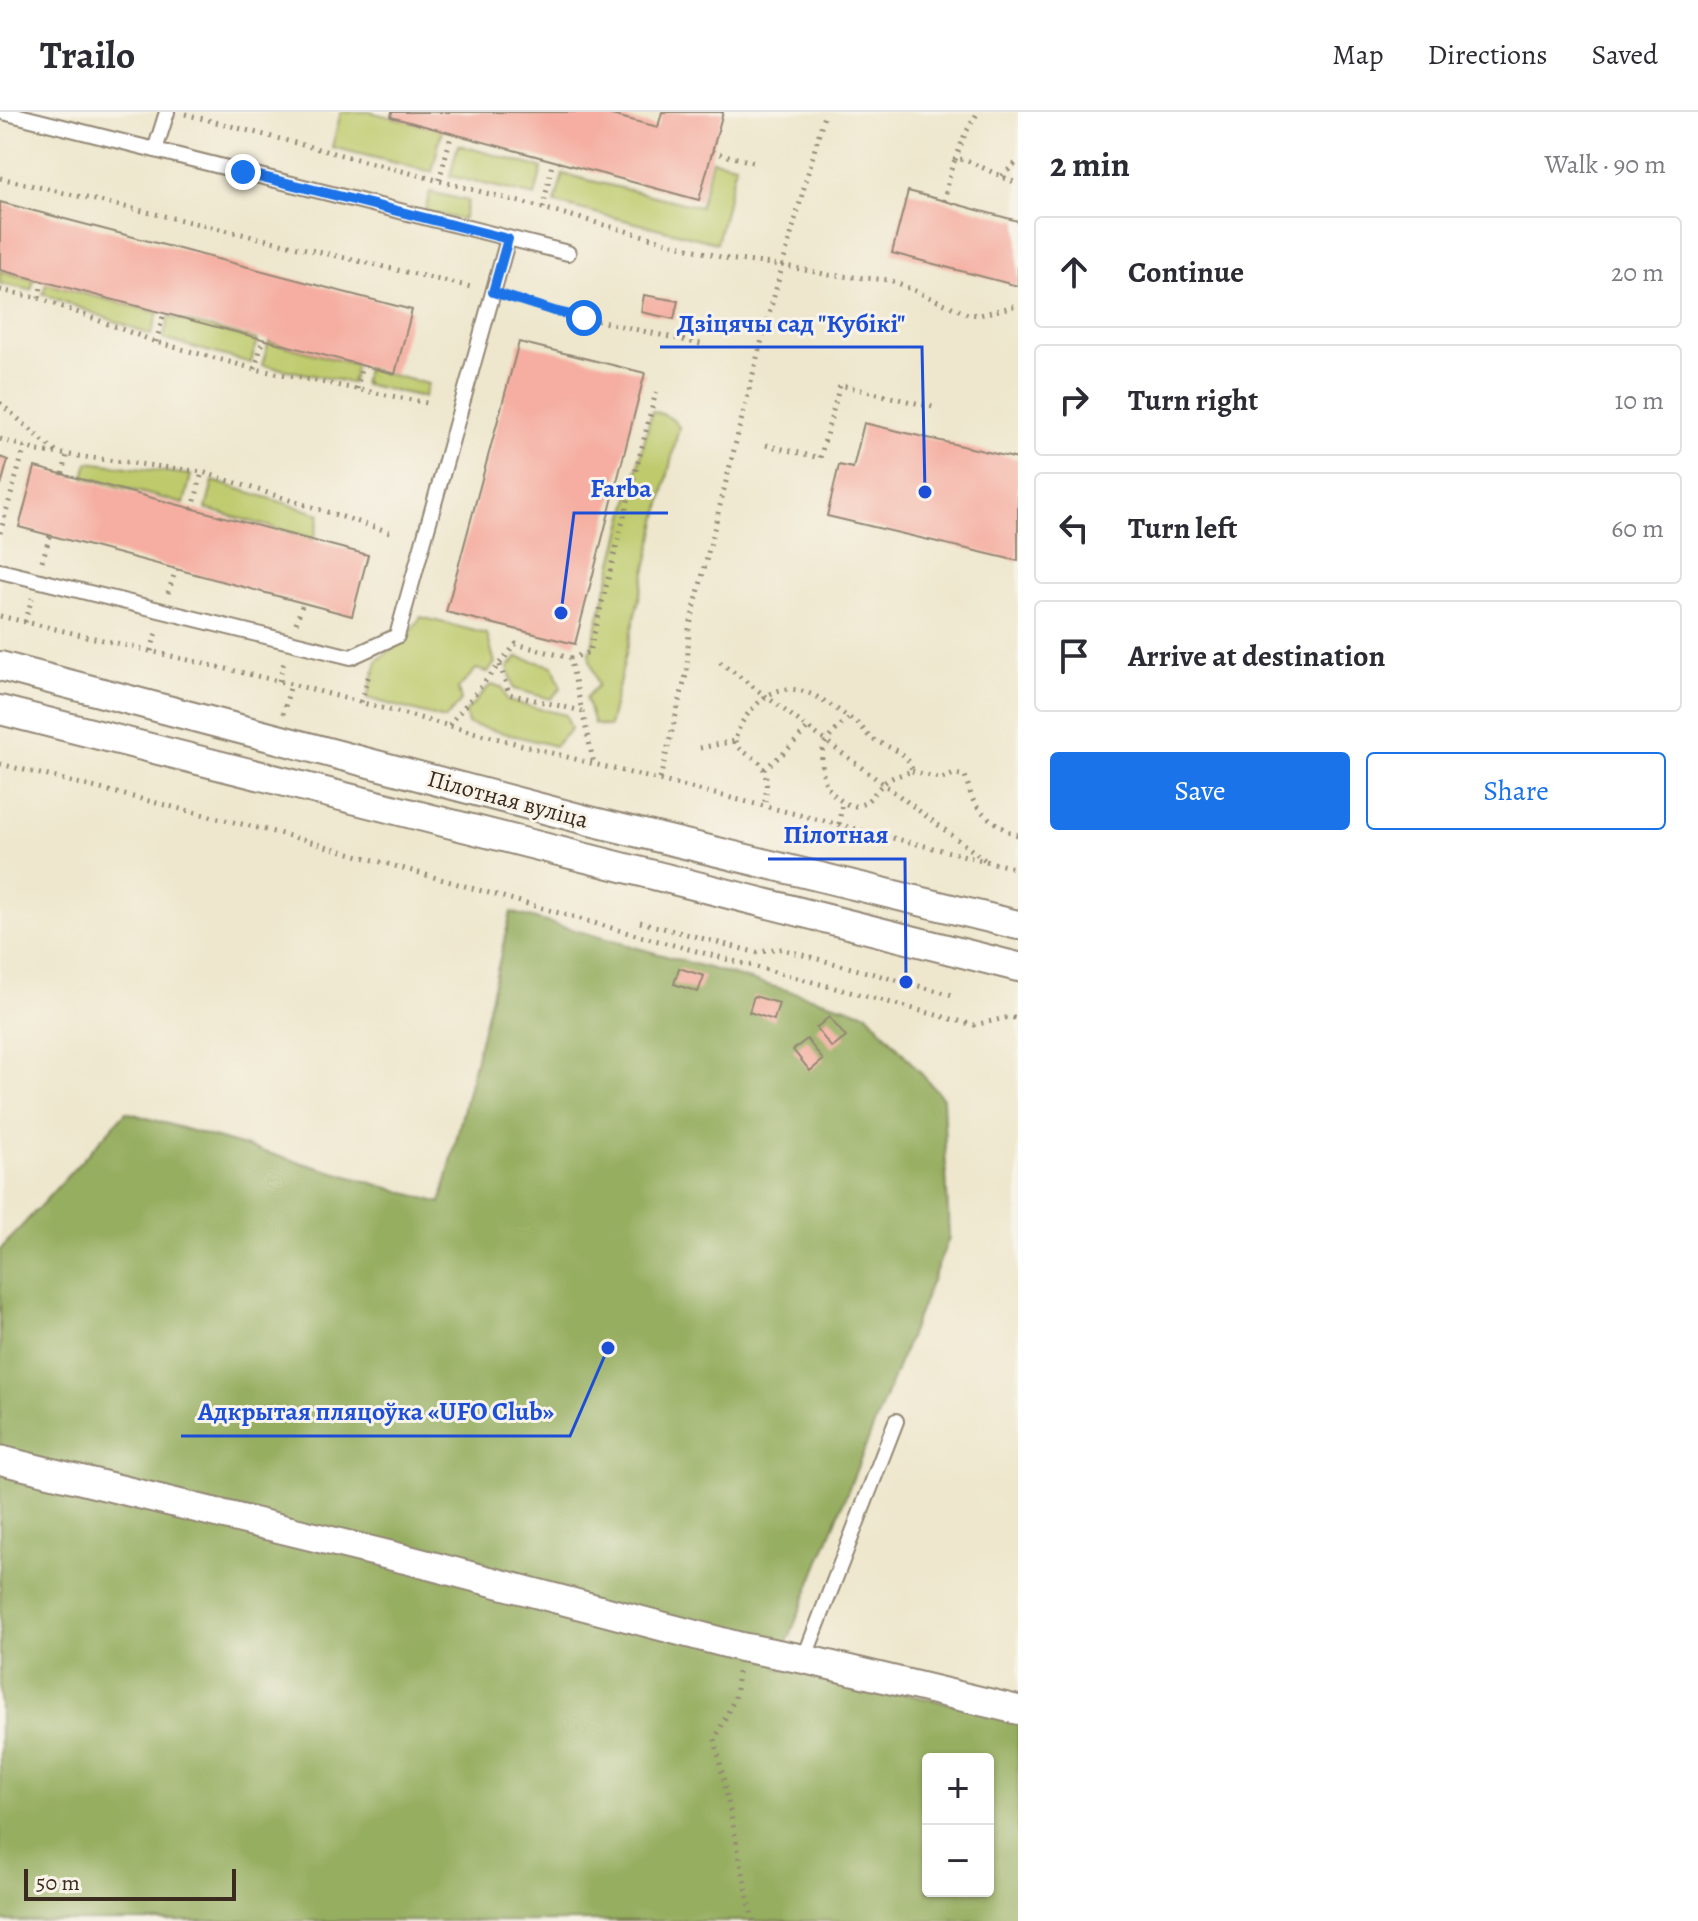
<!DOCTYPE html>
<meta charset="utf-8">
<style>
:root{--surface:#fff;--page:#f2f2f3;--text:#2b2b33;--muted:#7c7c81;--line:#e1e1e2;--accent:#1a73e8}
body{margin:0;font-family:Alegreya,serif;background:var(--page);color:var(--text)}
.controls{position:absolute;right:24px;bottom:24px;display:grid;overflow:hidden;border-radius:8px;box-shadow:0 2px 6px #0004}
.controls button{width:72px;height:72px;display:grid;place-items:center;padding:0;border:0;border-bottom:2px solid var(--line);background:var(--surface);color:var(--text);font:40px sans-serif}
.scale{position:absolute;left:24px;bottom:20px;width:212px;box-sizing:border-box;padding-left:8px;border:4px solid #3b2a1e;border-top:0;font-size:22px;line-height:28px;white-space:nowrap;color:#3b2a1e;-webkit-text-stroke:6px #f7f3e8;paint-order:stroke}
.stop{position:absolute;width:24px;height:24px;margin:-18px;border:6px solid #1a73e8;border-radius:50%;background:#fff}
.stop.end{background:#1a73e8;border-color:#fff;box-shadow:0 2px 8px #0008}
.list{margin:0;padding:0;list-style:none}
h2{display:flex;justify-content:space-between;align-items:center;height:104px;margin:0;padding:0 32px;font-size:34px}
h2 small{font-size:26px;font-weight:400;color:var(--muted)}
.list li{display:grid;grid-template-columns:52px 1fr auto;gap:24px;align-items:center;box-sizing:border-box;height:112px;margin:0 16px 16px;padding:0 16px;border:2px solid var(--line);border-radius:8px}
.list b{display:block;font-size:30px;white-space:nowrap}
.list em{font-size:26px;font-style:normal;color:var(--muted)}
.actions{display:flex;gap:16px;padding:24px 32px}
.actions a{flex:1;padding:18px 0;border:2px solid var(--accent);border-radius:8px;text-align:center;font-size:28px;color:var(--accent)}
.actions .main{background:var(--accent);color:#fff}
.icon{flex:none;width:44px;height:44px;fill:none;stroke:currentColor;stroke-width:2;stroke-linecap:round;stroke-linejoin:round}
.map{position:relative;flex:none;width:1018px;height:1809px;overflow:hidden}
header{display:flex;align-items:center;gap:48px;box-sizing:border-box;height:112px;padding:0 40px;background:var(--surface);border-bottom:2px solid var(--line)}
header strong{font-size:38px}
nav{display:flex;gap:44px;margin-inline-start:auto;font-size:28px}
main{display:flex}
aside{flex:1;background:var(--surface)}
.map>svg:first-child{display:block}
.green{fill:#beca6c;stroke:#7c7a45;stroke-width:2}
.forest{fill:#96ae60;stroke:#686c3f;stroke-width:2;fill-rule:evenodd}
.building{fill:#f5aea1}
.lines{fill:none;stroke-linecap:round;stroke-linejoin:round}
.lane-casing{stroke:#948876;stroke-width:18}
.street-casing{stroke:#948876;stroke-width:32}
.path{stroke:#948876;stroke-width:5;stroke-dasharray:2 6;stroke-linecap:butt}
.lane{stroke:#fff;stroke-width:14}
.street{stroke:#fff;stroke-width:28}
.route{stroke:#1a73e8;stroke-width:10}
.labels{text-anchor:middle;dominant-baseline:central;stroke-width:6;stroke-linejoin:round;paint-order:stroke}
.street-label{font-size:24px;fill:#3b2a1e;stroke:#f7f3e8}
.leader{fill:none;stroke:#1d4ed8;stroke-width:3}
.callout-dot{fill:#1d4ed8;stroke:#f7f3e8;stroke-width:3}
.callout-label{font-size:26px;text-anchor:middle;font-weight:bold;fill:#1d4ed8;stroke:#f7f3e8;stroke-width:6;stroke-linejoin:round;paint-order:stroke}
</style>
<header>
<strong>Trailo</strong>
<nav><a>Map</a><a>Directions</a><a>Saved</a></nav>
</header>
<main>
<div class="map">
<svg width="1018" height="1809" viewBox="0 0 1018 1809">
<rect width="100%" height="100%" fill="#f7f3e8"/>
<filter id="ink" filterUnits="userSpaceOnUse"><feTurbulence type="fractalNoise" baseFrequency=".0125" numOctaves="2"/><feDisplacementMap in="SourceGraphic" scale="16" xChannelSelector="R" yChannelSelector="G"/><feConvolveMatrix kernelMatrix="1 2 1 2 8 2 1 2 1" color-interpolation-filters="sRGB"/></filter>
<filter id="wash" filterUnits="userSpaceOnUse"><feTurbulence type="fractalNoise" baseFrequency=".006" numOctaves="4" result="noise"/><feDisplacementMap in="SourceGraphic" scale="32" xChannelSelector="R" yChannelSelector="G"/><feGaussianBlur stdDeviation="1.8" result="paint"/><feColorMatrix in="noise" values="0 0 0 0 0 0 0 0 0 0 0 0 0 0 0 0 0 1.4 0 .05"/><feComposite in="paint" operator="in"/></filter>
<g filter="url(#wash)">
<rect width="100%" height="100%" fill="#eee7cd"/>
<path class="green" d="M341,0h29l72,18 -10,42 -100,-25z
M458,33l84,23 -7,28 -85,-20z
M712,48l24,5 -19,78 -162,-40 8,-29 137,33z
M430,80l38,9 -5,19 -38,-9z
M0,159l34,9 -3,10 -31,-6z
M46,172l112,29 -7,22 -108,-41z
M169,205l88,23 -6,23 -88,-24z
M269,230l87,23 -4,18 -90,-18z
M367,257l61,15 -4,13 -61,-13z
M652,299c11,3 21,6 27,16l-70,300 -15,-3 -8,-26 12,-13 -9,-29z
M88,350l103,13 -7,29 -100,-27z
M213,369l107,33 -6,25 -108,-30z
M421,505l66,17 8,29 -7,9 -12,-3 -18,20 3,12 -16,18 -78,-21 10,-37 32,-27z
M518,545l35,9 8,22 -10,11 -37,-10 -6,-22z
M490,573l12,2 5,14 59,14 5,14 -16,17 -87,-22 -3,-11z"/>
<path class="forest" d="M511,800l356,101 76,85 6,140 -172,430 241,49v204h-1018v-671l126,-138 315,91zM928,1647h60v132h-60z"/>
<g id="blocks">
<path class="building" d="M392,0h208l58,15 4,-15h61l-24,88 -308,-83z
M908,79l110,30v65l-126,-33z
M0,90l412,108 -17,64 -395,-104z
M644,183l34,6 -4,18 -33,-7z
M519,230l126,31 -70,271 -129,-32z
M864,311l154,36v102l-191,-45 12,-51 14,3z
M0,345l8,3 -7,25h-1z
M35,355l333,88 -16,61 -333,-89z
M679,856l25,8 -6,16 -24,-8z
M754,884l25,7 -5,17 -25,-8z
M829,905l17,20 -14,11 -16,-20z
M807,927l16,21 -13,11 -17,-21z"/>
</g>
</g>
<g filter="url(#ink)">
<use href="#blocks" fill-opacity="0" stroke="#948876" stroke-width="2"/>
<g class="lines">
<g class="lane-casing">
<path id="lane" d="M3,0l565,141
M155,38l12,-38
M0,459l351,86 46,-21 111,-397
M804,1547l92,-238"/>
</g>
<g class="street-casing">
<path id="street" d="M0,554l590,155 428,104
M0,598l1018,257
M0,1348l409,100 332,87 63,12 214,51"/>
</g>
<path class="path" d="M185,2l358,94 185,51 53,6 48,10 61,5 78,34 12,1 38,-10
M712,40l41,10
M955,48l10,-26 13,-22
M1002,64l16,-15
M0,66l475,110
M439,68l13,-47
M944,89l8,-35 3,-6 9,-1 54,25
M543,96l10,-48
M0,178l39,8 117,44 99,27 172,34
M39,186l3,-17
M512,186l42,13 151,34
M156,230l8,-29
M255,257l8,-30
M357,277l5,-24
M0,291l56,49
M0,327l38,12 164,21 191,61
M766,333l54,13 20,-73 97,23
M63,362l4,-19
M193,397l9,-37
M0,421l25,-87
M42,449l8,-25
M168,481l8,-24
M0,504l291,68 303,80 424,105
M25,510l7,-24
M296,511l7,-20
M151,539l6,-22
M570,546l19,-5 67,-261
M720,550l265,198
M500,553l9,29 73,17
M279,569l6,-22
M361,590l9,-31
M283,602l8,-30
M449,613l67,-81 54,14 24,106
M735,629c6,12 15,13 24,21 10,9 8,31 5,43
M700,636l35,-7c3,-14 10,-25 21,-36 27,-28 55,-14 82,5 6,5 14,9 20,14 5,4 8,10 13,14 14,10 38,11 41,33 -10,4 -21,5 -29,13 -9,8 -15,22 -29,22 -9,0 -25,-14 -28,-22 -4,-9 -6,-29 -2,-38 3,-8 18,-22 25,-28
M0,652l290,72 346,99 338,90 36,-8 8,2
M764,657l21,-17 23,-24
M912,659l30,8 12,-5 11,2c3,8 5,18 9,26 7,12 31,30 44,33
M660,667l27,-108 2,-42 69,-275 67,-242
M839,712l3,-21
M640,810l118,31 19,-5 175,47
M738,1560l-3,26 -20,41 38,182"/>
<use href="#lane" class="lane"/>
<use href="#street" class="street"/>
</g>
</g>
<g class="lines" filter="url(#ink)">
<path class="route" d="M243,60l265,67 -15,53 61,19 30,7"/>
</g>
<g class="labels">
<g class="street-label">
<text transform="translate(508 687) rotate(15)">Пілотная вуліца</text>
</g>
</g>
<path class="leader" d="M925 380L922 235H660M561 501L574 401H668M906 870L905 747H768M608 1236L570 1324H181"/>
<g class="callout-dot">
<circle cx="925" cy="380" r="8"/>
<circle cx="561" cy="501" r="8"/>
<circle cx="906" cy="870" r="8"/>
<circle cx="608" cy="1236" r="8"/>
</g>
<g class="callout-label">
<text x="791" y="220">Дзіцячы сад "Кубікі"</text>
<text x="621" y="385">Farba</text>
<text x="836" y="731">Пілотная</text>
<text x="376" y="1308">Адкрытая пляцоўка «UFO Club»</text>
</g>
</svg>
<div class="controls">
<button>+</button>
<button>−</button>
</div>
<div class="scale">50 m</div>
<div class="stop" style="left:584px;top:206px"></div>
<div class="stop end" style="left:243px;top:60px"></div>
</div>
<aside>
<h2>2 min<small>Walk · 90 m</small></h2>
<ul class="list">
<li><svg class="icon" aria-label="ahead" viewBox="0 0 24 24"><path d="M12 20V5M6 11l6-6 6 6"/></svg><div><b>Continue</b></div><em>20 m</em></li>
<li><svg class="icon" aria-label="right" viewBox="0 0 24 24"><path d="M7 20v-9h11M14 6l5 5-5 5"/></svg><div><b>Turn right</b></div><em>10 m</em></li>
<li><svg class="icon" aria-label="left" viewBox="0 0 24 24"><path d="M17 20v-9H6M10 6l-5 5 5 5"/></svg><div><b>Turn left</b></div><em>60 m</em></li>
<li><svg class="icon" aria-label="arrive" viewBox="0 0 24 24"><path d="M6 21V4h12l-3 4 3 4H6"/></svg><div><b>Arrive at destination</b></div></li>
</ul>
<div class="actions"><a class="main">Save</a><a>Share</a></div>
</aside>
</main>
